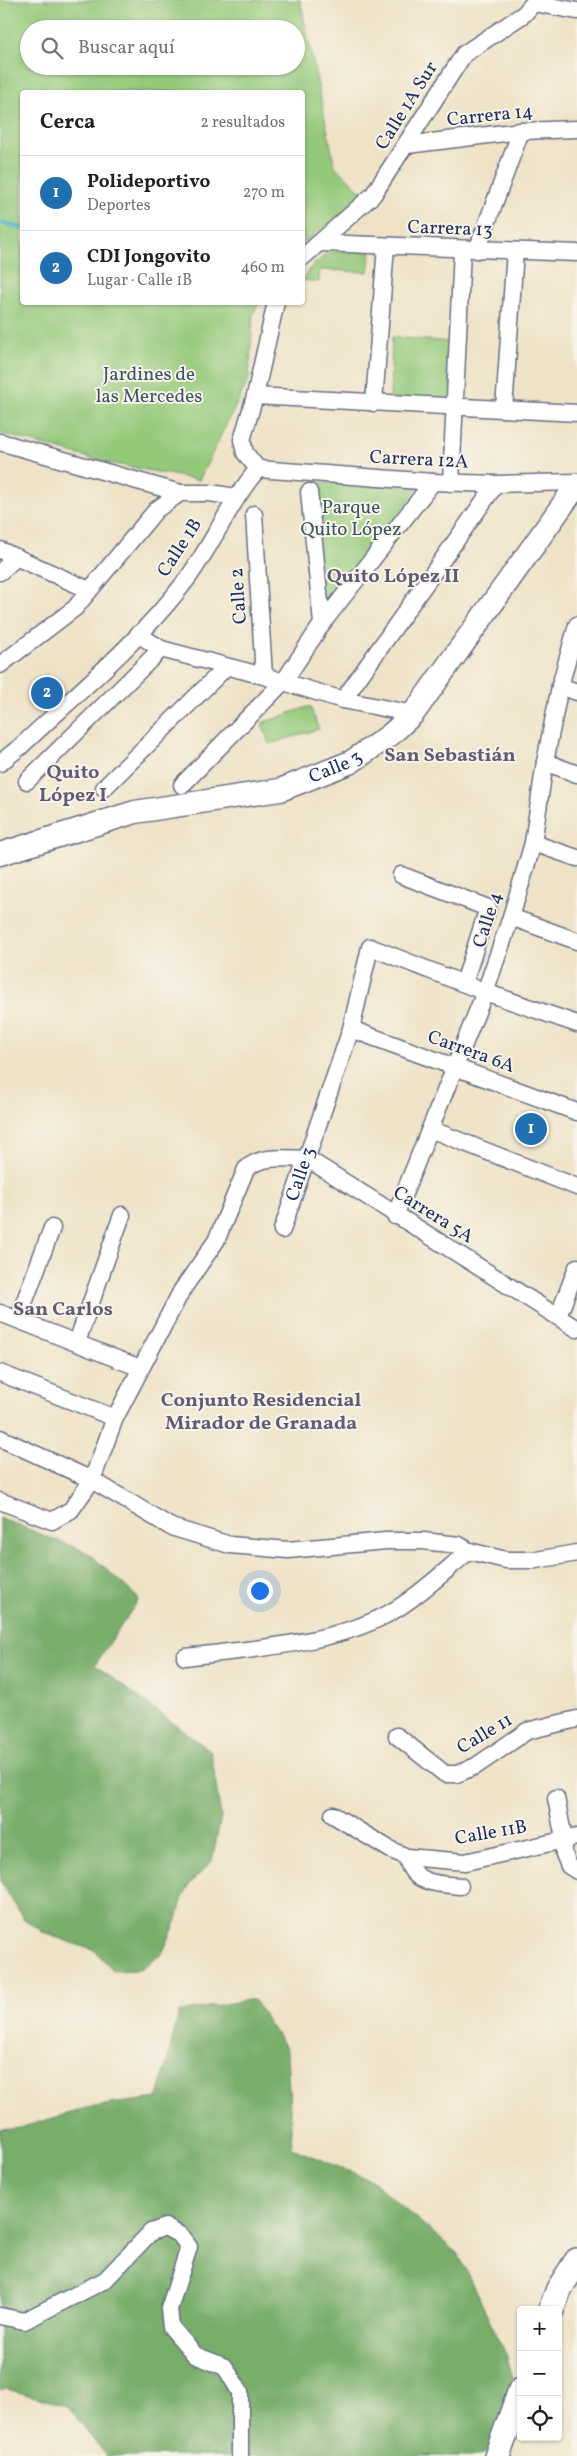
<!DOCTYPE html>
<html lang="es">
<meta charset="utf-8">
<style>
:root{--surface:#fff;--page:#f6f6f6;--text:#202124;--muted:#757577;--line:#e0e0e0;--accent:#1f6fb2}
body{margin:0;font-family:Vollkorn,serif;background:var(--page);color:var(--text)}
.controls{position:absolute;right:15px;bottom:15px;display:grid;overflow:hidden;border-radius:5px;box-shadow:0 1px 4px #0004}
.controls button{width:45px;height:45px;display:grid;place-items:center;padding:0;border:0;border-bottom:1px solid var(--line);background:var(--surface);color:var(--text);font:25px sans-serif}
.you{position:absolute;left:259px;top:1590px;width:18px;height:18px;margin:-12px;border:4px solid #fff;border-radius:50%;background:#1a73e8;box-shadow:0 0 0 8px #1a73e833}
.badge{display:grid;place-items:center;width:32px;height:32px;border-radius:50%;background:var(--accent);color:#fff;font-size:16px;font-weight:700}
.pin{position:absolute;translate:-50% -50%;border:2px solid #fff;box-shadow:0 1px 5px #0006}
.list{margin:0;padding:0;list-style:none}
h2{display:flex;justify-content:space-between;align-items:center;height:65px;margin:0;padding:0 20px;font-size:21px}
h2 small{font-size:16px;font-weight:400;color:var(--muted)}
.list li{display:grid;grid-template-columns:32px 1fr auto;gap:15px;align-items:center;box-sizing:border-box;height:75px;padding:0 20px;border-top:1px solid var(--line)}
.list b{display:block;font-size:19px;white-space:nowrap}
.list p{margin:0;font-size:16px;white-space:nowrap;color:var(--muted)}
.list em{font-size:16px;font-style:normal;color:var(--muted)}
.icon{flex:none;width:28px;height:28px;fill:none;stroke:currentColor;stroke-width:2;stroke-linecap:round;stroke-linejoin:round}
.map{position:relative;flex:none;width:577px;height:2456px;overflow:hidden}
.search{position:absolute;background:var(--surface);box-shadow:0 1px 4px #0004;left:20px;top:20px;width:285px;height:55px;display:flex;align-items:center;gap:12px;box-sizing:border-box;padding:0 18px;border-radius:28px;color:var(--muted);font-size:19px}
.panel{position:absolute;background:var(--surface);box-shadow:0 1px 4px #0004;left:20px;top:90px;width:285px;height:215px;border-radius:5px}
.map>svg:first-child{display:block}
.green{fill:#95c97a;stroke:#587c6c;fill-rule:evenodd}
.forest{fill:#78ad6a;stroke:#4a6e64}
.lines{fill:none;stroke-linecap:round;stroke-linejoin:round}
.stream{stroke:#47b4c3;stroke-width:4}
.street-casing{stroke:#656e83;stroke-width:19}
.secondary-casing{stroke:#656e83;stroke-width:25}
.primary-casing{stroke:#656e83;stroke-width:28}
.street{stroke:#fff;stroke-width:16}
.secondary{stroke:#fff;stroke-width:22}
.primary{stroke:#fff;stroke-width:25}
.labels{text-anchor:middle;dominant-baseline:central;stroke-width:4;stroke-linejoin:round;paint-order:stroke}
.street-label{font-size:19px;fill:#1b2f5e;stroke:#f7f3e8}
.park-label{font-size:19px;fill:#3a5665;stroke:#f7f3e8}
.neighbourhood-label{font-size:20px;font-weight:bold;fill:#615c76;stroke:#f7f3e8}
</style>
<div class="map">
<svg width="577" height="2456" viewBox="0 0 577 2456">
<rect width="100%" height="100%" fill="#f7f3e8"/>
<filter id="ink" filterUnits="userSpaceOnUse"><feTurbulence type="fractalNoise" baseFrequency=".02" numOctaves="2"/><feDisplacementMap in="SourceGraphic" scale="10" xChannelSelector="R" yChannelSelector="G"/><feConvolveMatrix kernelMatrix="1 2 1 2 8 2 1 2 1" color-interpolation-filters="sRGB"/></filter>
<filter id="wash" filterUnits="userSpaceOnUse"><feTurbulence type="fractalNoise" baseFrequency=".0096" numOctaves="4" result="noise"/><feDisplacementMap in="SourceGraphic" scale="20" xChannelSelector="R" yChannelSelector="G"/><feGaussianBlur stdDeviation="1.12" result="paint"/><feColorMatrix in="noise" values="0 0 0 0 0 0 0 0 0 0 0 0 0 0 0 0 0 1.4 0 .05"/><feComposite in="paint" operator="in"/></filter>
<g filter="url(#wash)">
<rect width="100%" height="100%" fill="#efe3c7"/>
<path class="green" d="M0,0h300l35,166 31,30 -63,47 -1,-151h-280v210l237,1 -6,11 -4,65 -50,101 -95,-18 -104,-29zM29,29h267v37h-267z
M371,251l-3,21 -48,-2 -1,12 -16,-2 6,-11 19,-17z
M392,337l60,5 -2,59 -60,-2z
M312,482l107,5 -95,124z
M310,706l9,23 -50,15 -7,-21z"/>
<path class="forest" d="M0,1518l89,35 50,46 -44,66 116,86 10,66 -9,44 -22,23 -8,16 -5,20 -15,34 -23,16 -25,1 -19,-20 -51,-18 -20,-14 -24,-37z
M253,1999l34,51 5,98 79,32 87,74 48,100 12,40 -14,48 -24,14h-373l-40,-50 -60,-17 -7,2v-261l19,-2 75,-22 64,-8 21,-86z"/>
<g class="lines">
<path class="stream" d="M0,222l22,6"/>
</g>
</g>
<g filter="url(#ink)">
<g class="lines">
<g class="street-casing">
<g id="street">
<path d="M534,3l43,8"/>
<path d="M407,145l114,-14 56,-2"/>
<path d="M321,243l256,10"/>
<path d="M477,250l44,-119"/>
<path d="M302,258l71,-63 91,-141 60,-40 12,-14"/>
<path d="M255,396l322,17"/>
<path d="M374,403l12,-157"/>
<path d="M504,409l11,-158"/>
<path d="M0,442l180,51"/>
<path d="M258,469l175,13 63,2 81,-2"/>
<path d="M258,469l-13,-16 -3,-13 13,-44 21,-94"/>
<path d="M451,483l11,-233"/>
<path d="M309,492l13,131"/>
<path d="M254,514l10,162"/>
<path d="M0,550l89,40"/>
<path d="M0,572l17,-15"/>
<path d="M138,634l23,15 103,27 79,24 70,14"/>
<path d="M0,665l75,-57 81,-98 24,-17h30l26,4"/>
<path d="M560,686l17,6"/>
<path d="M343,700l153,-216"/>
<path d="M545,762l32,12"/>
<path d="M0,763l20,-16c54,-51 119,-105 164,-164 28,-36 44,-79 74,-114"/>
<path d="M27,781l134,-132"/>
<path d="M182,785l102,-104 40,-60 109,-139"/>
<path d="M104,788l122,-121"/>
<path d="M533,843l44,15"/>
<path d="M401,875l87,33 -24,75"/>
<path d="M511,917l66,24"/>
<path d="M351,1029l226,83"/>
<path d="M430,1129l147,58"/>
<path d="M395,1216l90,-224 26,-75 22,-74 12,-81 15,-76 17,-61"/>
<path id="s1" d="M282,1230l69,-201 19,-82 115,45 92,32"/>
<path d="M0,1313l140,55"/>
<path d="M558,1317l19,-50"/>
<path d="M18,1319l34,-91"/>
<path d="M77,1342l45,-127"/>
<path d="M0,1373l115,45"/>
<path d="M0,1438l92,42 79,47 59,18 58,5 98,-9h37l36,4 10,6 37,9h30l41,-7"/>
<path d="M0,1501l52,20 19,-11 21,-30 23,-62 67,-128 34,-49 30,-72c16,-15 41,-10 62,-10l269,170"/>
<path d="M185,1657c65,-8 157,-13 213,-49 25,-16 48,-38 71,-57"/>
<path d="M397,1736l48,38h12l19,-8 51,-35 50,-12"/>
<path d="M556,1798l8,41v15l5,12 8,5"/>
<path d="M333,1815l58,35 16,7 58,5 112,-25"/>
<path d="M407,1857c4,27 31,27 53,29"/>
<path d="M0,2316l24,5 81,-41 46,-48 14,-5 15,8 9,12 -20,62 2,18 24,28 30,12 15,25v64"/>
</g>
</g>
<g class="secondary-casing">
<g id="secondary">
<path id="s2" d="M0,854l135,-42 145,-22 71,-28 39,-27 23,-21 164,-229"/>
</g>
</g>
<g class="primary-casing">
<path id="primary" d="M551,2310l8,-21 18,-28
M497,2456l24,-66"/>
</g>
<use href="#street" class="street"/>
<use href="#secondary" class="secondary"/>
<use href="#primary" class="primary"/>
</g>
</g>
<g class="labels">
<g class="street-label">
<text transform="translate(407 106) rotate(-58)">Calle 1A Sur</text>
<text transform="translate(490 116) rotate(-6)">Carrera 14</text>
<text transform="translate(450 229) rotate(2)">Carrera 13</text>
<text transform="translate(419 460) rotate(3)">Carrera 12A</text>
<text transform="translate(180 548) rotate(-57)">Calle 1B</text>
<text transform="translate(239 596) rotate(-94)">Calle 2</text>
<text stroke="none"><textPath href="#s2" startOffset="348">Calle 3</textPath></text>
<text transform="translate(488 920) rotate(-72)">Calle 4</text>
<text transform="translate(471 1052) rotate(20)">Carrera 6A</text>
<text stroke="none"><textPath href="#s1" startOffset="59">Calle 3</textPath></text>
<text transform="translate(433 1215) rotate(32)">Carrera 5A</text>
<text transform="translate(485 1734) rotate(-31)">Calle 11</text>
<text transform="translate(491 1833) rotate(-10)">Calle 11B</text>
</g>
<g class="park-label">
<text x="149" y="375">Jardines de<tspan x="149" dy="22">las Mercedes</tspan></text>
<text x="351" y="508">Parque<tspan x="351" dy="22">Quito López</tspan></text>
</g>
<g class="neighbourhood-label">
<text x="393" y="577">Quito López II</text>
<text x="450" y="756">San Sebastián</text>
<text x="73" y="773">Quito<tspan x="73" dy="23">López I</tspan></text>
<text x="63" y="1310">San Carlos</text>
<text x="261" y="1401">Conjunto Residencial<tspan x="261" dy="23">Mirador de Granada</tspan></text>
</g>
</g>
</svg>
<div class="controls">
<button>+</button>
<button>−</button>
<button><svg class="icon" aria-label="locate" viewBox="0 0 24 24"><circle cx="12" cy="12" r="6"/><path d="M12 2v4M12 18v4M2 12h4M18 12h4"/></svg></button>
</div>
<div class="you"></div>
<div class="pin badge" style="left:531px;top:1129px">1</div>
<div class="pin badge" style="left:47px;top:693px">2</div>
<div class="search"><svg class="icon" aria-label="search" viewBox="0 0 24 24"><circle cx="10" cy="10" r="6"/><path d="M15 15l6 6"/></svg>Buscar aquí</div>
<section class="panel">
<h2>Cerca<small>2 resultados</small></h2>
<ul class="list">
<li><span class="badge">1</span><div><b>Polideportivo</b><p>Deportes</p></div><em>270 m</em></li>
<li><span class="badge">2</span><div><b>CDI Jongovito</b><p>Lugar · Calle 1B</p></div><em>460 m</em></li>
</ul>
</section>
</div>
